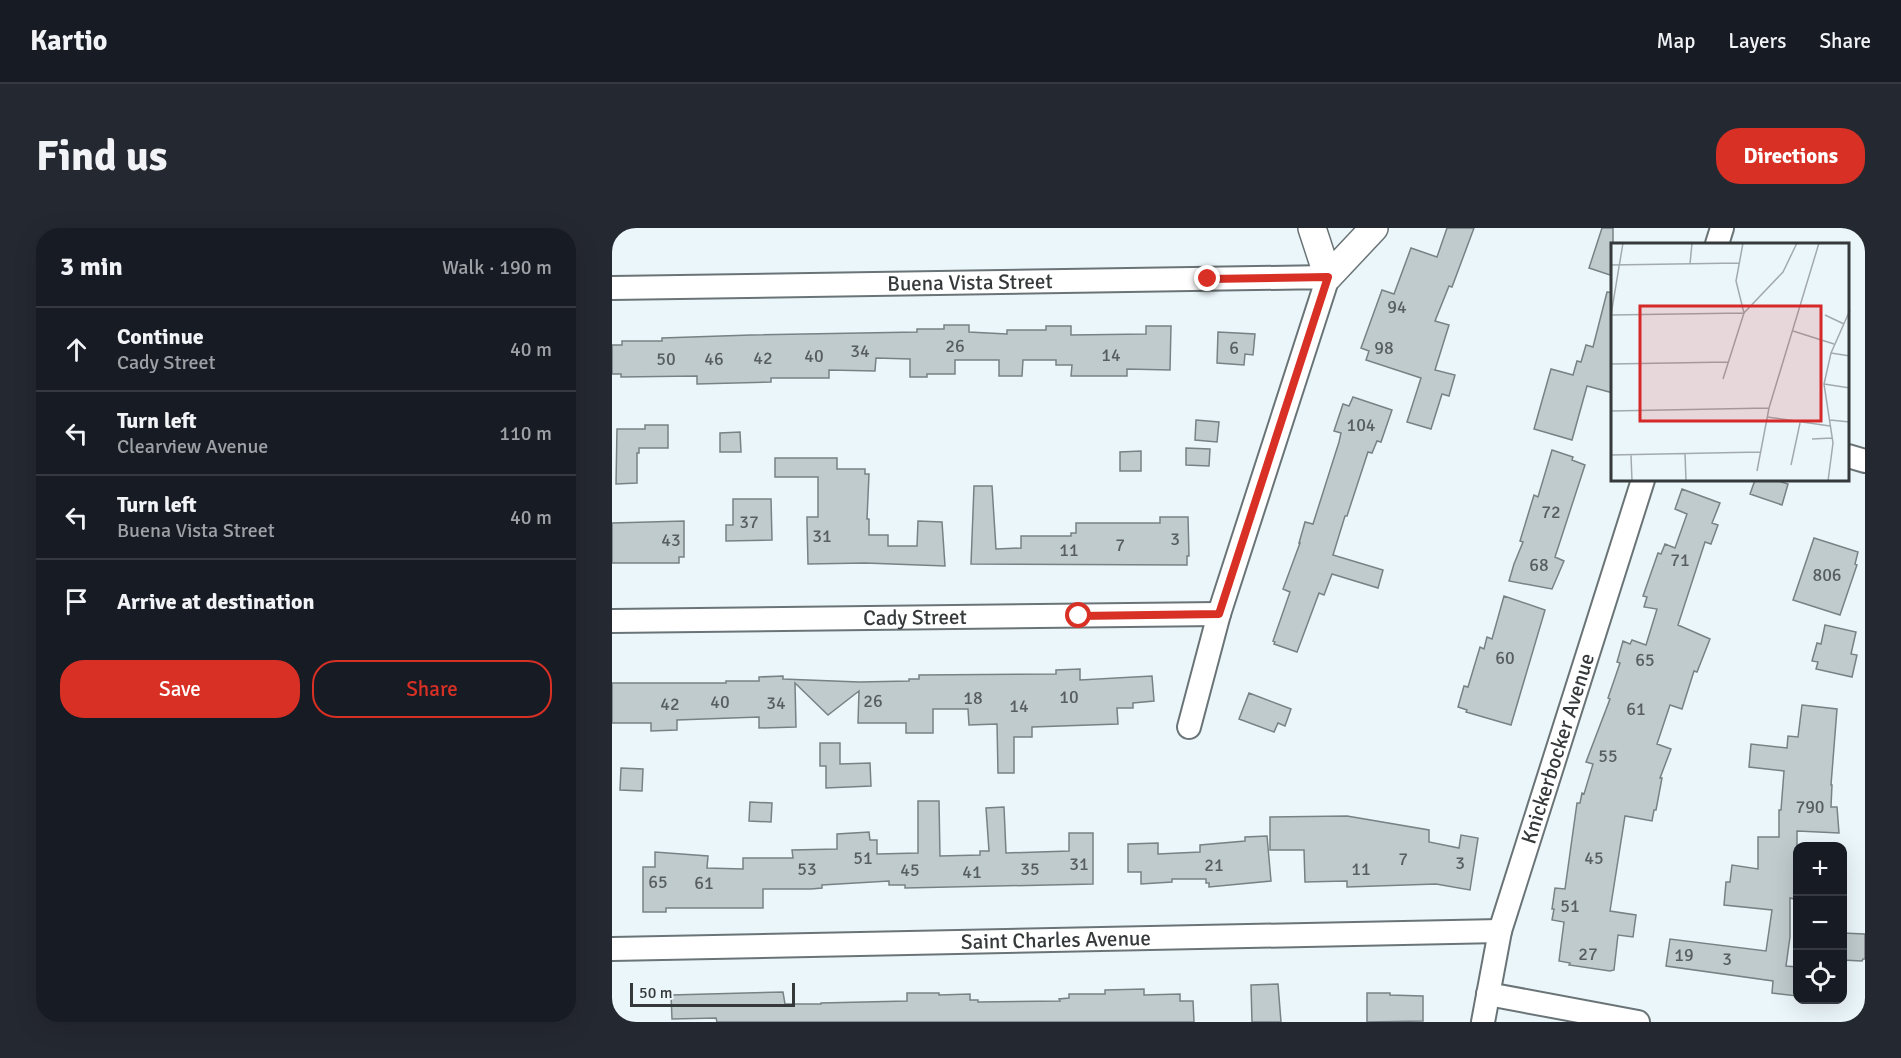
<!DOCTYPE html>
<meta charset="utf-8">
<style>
:root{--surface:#171b24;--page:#242831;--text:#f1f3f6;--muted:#9ea1a6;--line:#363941;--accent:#d93025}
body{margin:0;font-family:Signika,sans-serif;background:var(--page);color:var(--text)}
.controls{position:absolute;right:18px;bottom:18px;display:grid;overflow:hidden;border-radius:12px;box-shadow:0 6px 24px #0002}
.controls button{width:54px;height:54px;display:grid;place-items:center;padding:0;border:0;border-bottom:2px solid var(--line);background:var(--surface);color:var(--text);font:30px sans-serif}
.scale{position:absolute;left:18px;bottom:15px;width:165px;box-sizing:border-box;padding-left:6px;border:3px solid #35393a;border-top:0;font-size:16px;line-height:21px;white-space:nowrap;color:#35393a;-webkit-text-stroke:4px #ebf6fa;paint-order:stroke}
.stop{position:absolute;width:18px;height:18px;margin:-14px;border:4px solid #d93025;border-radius:50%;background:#fff}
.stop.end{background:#d93025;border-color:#fff;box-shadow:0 2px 6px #0008}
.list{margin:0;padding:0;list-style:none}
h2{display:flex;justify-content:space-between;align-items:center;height:78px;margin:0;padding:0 24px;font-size:26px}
h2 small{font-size:20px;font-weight:400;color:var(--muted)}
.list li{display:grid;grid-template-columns:39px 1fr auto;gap:18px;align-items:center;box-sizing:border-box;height:84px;padding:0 24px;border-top:2px solid var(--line)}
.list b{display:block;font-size:22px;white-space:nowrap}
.list p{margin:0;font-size:20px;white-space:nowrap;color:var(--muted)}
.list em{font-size:20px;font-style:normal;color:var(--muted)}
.actions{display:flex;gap:12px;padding:18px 24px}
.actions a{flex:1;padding:14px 0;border:2px solid var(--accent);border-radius:24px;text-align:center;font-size:21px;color:var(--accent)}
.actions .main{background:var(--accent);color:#fff}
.icon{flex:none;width:33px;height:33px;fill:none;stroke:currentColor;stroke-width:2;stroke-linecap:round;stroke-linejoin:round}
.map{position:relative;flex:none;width:1253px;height:794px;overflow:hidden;border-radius:24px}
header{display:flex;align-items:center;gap:36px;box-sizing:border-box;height:84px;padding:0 30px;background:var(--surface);border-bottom:2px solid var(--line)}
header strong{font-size:28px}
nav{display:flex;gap:33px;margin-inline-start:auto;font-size:21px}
.intro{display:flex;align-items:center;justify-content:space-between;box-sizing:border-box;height:144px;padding:0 36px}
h1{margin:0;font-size:42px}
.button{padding:15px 27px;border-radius:24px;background:var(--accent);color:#fff;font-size:21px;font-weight:700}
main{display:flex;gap:36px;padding:0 36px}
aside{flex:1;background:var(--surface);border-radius:24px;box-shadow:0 6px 24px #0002}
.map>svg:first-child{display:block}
.building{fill:#c0cbce;stroke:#788285;stroke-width:1.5}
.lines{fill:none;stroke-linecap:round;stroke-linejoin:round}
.minor-casing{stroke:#6a7477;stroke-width:26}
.tertiary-casing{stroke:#6a7477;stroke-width:30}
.minor{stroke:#fff;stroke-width:22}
.tertiary{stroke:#fff;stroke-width:27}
.route{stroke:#d93025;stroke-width:8}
.labels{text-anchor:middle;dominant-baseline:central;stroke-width:4.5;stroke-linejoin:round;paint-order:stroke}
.number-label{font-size:18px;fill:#585e5f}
.street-label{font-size:21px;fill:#35393a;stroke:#ebf6fa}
.inset-road{fill:none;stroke:#a2aaad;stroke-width:1.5}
.view{fill:#d62828;fill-opacity:0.15;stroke:#d62828;stroke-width:3}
.inset-edge{fill:none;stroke:#35393a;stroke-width:3}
</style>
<header>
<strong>Kartio</strong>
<nav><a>Map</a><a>Layers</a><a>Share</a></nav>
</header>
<div class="intro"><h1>Find us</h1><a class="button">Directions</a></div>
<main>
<aside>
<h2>3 min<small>Walk · 190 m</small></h2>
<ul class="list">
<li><svg class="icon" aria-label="ahead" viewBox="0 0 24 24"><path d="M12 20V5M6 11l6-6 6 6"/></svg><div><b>Continue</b><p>Cady Street</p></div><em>40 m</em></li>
<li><svg class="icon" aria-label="left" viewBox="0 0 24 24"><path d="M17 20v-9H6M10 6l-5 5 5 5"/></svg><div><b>Turn left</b><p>Clearview Avenue</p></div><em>110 m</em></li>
<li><svg class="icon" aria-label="left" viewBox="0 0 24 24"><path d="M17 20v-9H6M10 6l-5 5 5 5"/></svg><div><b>Turn left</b><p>Buena Vista Street</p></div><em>40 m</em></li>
<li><svg class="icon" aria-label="arrive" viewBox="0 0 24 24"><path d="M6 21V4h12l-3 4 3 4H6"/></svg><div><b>Arrive at destination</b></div></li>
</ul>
<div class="actions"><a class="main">Save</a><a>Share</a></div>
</aside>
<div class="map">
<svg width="1253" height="794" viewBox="0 0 1253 794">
<rect width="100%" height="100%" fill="#ebf6fa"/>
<path class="building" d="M835,0h27l-22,59 -3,-1 -14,35 14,4 -14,45 20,5 -6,21 -7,-2 -11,35 -24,-7 14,-44 -55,-18 3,-9 -8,-3 21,-58 12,4 17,-46 26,9z
M990,0h11v48l-24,-8z
M995,64l6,1v100l-26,-7 -15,54 -38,-11 17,-60 22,6 4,-14 4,1 5,-17 7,2z
M332,97h25v7l38,2v-4h39v-4h25v9l75,-1v-8h25l-1,44 -43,-1v7h-56l1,-11h-16v-5h-33l-1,16h-23v-16h-44v14h-28v3h-17v-18l-34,-1 -1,13 -46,-1v8h-58v4l-74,2v-8l-76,1v-3h-9v-29h10v-4h40v-3l89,-3 166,-3v-3h27z
M606,104l37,2 -2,21 -8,-1 -1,11 -27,-2z
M741,169l39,13 -11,32 -4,-1 -5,12 -4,-1 -21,64h-2l-12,39 50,15 -5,18 -46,-14 -8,21 -5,-2 -22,59 -23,-8 1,-2 -2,-1 17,-49 -7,-3 17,-46h-1l6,-21 8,2 26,-82 2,-9 -7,-2 9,-27 6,2z
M584,192l23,2 -2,20 -22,-2z
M33,197h23v23h-29v5h-2v30l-21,1 1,-55h28z
M128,204l1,20h-21v-19z
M574,220l24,1 -1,17 -23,-1z
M940,222l21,7 -1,3 13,5 -30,92 9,4 -12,28 -43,-8 5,-17 9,-22 -3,-1 14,-46 4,2z
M529,223v20h-21v-19z
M163,230h62v11h28v5h4l-2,45h2v16h19v11h29l1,-25 24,1 3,44 -80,-3 -57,1 -1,-44v-3h11v-40h-43z
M1143,252h20l13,4 -6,21 -32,-11z
M362,258h18l4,63 25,-1v-12h50v-3h5v-10h84v-6h28l1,39h-2v9l-216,-1z
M1070,261l38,14 -8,20 6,2 -7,19 -6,-2 -27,83 32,14 -13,33 -3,-1 -12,38 -12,-4 -13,39 14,5 -11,29h2l-6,32h-2l-2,11 -27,-5 -15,95 26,4 -3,22 -15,-2 -4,35 -4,1 -41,-6 1,-2 -11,-2 5,-39 -12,-2 2,-11h-2l3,-21 10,1 12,-86h3l2,-10 2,1 9,-30 -7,-2 24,-63 -2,-1 12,-35 -3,-1 6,-21 7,3 2,-4 14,5 11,-36 -13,-2 3,-10 -4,-1 15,-43 3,1 4,-10 10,4 12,-34 -12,-5z
M121,271h38l1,41 -46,1v-16h7z
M72,293v36h-5v6h-67v-40z
M1202,310l44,14 -3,12 2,1 -17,50 -47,-15z
M892,368l41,14 -34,115 -45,-13 1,-2 -9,-3 6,-21 4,1 12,-40 4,2 3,-12 5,2z
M1213,397l31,7 -5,22 6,1 -5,22 -36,-8 2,-7 -6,-1 5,-18 4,1z
M468,441v11l72,-4 2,25 -21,2v5h-16l1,16 -86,3v10h-18v36h-16l-1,-49 -28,1 -1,-16h-35v24h-27v-10h-48l1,-32 -31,24 -33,-32 1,44 -37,1v-11l-82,3v10l-26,1v-8h-39v-40h114v-2h33v-4l24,-1v3l76,3 50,-1v-2h10v-4l137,-1v-4z
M637,465l42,16 -6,17 -7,-3 -4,9 -35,-13z
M1190,477l35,4 -6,76h1l-1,22h6l2,26 -42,-2v43l-3,25 -4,-1v39l-4,29 11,1v29l-25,-3 1,-12 -107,-15 4,-27 96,12 6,-41 -48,-5 2,-23h4l2,-17 26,4v-32h21v-27h2l3,-39 -35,-4 2,-23 36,4 1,-12 10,1z
M208,515h20v21l30,-1 1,23 -45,2v-22h-6z
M9,540l22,1 -1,22 -22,-1z
M306,573h21l1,55 40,-1v-4h9l-3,-43 18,-1 2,46 63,-2v-18h24v51l-188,4v-3h-16v-4l-67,4v3l-11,1h-48v19h-97v4h-23v-45h12v-15l53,4 -1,12 36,1v-11h50l-1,-8 45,-1v-15l32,-2 1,8h7v14l41,-1z
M138,574l22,1 -1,19 -22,-1z
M735,588l82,14v12l30,6 2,-13 17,3 -8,52 -34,-6 -89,3v-6l-42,1 -1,-32h-34v-33z
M655,608l4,45 -62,6v-4h-3v-4h-34v3l-31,2v-12h-13v-28l30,-1v11l42,-2v-7l45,-4v-4z
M1230,705l23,1v25h-2l-1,2 -20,-1z
M666,756l3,38h-29l-1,-37z
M532,761v6l36,-1v7h13l1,21h-477l-1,-4 -44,1 -1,-24 112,-3 2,12h36v-1l86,-2v-8h32v2l31,-1v6h8v2l82,-1 -1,-2 10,-1v-4h36v-4z
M755,765h23v2l33,1v25l-56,1z"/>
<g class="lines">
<g class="minor-casing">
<g id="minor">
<path d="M1105,16l5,-16"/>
<path id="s1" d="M0,60l716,-11 -109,337 -30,113"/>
<path d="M1236,228l17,5"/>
<path id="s2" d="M0,393l607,-7"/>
<path id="s3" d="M0,721l888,-18"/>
<path d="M876,766l150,28"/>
<path id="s4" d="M871,794l17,-91 143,-451"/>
</g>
</g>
<g class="tertiary-casing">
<path id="tertiary" d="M700,0l16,49 46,-49"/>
</g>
<use href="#minor" class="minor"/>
<use href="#tertiary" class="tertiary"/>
</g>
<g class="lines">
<path class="route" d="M467,388l140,-2 109,-337 -120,2"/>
</g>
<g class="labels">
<g class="number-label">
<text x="785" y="79">94</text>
<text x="343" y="118">26</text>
<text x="622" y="120">6</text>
<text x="772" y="120">98</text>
<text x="248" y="123">34</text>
<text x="499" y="127">14</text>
<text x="202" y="128">40</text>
<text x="151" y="130">42</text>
<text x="54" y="131">50</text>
<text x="102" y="131">46</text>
<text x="749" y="197">104</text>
<text x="939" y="284">72</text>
<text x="137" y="294">37</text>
<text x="210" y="308">31</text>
<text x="563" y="311">3</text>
<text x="59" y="312">43</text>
<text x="508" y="317">7</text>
<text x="457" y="322">11</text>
<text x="1068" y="332">71</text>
<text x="927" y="337">68</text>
<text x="1215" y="347">806</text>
<text x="893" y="430">60</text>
<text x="1033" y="432">65</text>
<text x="457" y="469">10</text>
<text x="361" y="470">18</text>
<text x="261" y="473">26</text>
<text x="108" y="474">40</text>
<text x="164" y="475">34</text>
<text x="58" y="476">42</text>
<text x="407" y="478">14</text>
<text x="1024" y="481">61</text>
<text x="996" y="528">55</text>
<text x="1198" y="579">790</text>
<text x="251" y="630">51</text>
<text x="982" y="630">45</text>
<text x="791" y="631">7</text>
<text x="848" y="635">3</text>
<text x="467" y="636">31</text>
<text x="602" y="637">21</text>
<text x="195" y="641">53</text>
<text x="418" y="641">35</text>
<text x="749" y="641">11</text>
<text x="298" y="642">45</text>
<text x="360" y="644">41</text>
<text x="46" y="654">65</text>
<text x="92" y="655">61</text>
<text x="958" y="678">51</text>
<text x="976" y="726">27</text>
<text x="1072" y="727">19</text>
<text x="1115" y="731">3</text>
</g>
<g class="street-label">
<text stroke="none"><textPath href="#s1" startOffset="358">Buena Vista Street</textPath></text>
<text stroke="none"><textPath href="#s2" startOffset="303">Cady Street</textPath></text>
<text stroke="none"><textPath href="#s4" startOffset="284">Knickerbocker Avenue</textPath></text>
<text stroke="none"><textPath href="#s3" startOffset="444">Saint Charles Avenue</textPath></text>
</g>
</g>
<g transform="translate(999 15)">
<rect width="238" height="238" fill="#ebf6fa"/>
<path class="inset-road" d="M132,0l-7,38 8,32M79,21l2,-21M0,22l128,-2M0,72l133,-2M0,72l12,-72M214,72l19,9M182,88l41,13M220,110l19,3M0,121l117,-2M112,136l21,-66 39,-41 14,-29M213,141l26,4M0,168l158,-3M156,174l63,9M219,177l20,2M201,196l20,-1M74,210l1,28M0,212l149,-3M20,212l1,26M180,222l9,-42M146,228l12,-63 50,-165M217,238l5,-38 -9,-59 7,-31 19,-43"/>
<path class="view" d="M29,63h181v115h-181z"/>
<rect width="238" height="238" class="inset-edge"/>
</g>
</svg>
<div class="controls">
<button>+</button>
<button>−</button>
<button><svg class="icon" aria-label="locate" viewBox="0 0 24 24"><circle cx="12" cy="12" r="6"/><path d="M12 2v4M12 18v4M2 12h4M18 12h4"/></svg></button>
</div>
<div class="scale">50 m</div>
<div class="stop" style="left:467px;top:388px"></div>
<div class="stop end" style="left:596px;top:51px"></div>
</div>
</main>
